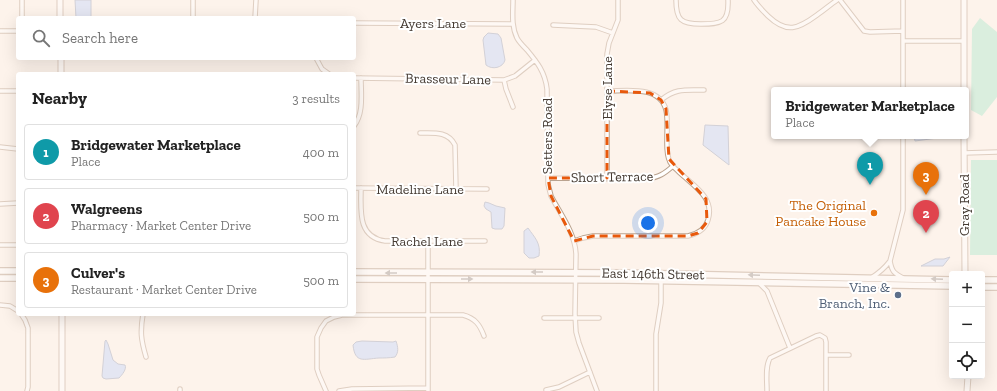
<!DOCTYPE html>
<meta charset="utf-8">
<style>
:root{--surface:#fff;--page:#f6f6f6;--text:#222;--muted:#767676;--line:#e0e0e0;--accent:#0b8043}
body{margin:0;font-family:"Zilla Slab",serif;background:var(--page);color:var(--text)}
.controls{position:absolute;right:12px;bottom:12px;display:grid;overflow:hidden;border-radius:4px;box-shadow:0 4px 16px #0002}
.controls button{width:36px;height:36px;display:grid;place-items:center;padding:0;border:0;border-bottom:1px solid var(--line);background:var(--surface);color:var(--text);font:20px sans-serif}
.you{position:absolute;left:648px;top:223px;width:14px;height:14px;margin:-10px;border:3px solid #fff;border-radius:50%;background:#1a73e8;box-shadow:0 0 0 6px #1a73e833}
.badge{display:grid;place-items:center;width:26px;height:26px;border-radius:50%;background:var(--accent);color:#fff;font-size:13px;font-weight:700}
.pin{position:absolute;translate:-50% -33px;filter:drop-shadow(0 1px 2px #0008)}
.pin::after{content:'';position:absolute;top:21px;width:14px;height:12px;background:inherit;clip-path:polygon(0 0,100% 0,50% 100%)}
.popup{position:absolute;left:771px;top:87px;width:198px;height:52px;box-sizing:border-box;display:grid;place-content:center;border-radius:4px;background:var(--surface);filter:drop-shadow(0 1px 3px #0005);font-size:13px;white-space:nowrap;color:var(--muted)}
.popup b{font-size:15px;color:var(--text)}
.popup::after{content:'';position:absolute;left:50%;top:100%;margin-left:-8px;border:8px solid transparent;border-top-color:var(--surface)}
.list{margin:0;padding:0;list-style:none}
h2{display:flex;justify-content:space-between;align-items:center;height:52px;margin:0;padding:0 16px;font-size:17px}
h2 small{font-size:13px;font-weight:400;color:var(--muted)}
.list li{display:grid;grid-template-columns:26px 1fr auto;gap:12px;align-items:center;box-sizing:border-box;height:56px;margin:0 8px 8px;padding:0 8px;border:1px solid var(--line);border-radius:4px}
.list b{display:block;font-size:15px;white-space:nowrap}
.list p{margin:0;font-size:13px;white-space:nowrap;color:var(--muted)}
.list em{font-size:13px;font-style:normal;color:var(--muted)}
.icon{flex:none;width:22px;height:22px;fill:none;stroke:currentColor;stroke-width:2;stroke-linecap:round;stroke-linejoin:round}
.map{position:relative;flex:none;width:997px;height:391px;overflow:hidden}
.search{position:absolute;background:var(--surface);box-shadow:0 4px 16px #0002;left:16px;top:16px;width:340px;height:44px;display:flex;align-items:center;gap:10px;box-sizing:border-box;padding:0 14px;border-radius:4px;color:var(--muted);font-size:15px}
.panel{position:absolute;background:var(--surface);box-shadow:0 4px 16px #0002;left:16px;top:72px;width:340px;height:244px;border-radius:4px}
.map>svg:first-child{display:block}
.green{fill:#b0e9ce}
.water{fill:#c6d7fa;stroke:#9fa8be}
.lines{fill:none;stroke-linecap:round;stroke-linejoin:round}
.street-casing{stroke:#baa38f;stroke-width:5.5}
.secondary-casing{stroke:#baa38f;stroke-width:7}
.primary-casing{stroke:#baa38f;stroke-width:8}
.street{stroke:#fff;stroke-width:3.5}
.secondary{stroke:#fff;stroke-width:5}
.primary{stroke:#fff;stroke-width:5.5}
.oneway{fill:#a29c98}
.marked{fill:none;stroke:#e8590c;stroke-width:3;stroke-dasharray:8 5;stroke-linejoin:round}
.food-dot{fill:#e8710a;stroke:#fff;stroke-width:1.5}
.service-dot{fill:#5c6f8a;stroke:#fff;stroke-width:1.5}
.labels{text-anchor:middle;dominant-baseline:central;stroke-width:4;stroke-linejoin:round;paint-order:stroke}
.street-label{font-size:14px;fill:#443a32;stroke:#fff}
.food-label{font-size:14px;fill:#c56008;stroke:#fff;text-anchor:end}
.service-label{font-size:14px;fill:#4e5e75;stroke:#fff;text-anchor:end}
</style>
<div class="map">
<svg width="997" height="391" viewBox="0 0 997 391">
<rect width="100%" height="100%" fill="#fdf3eb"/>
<path class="green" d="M980,18l17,14v65l-15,19 -11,-6 1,-81z
M971,160h26v95h-27z"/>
<path class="water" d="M75,0h16v18h-15z
M488,33l10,1 3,4 4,22c-2,8 -13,10 -19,5l-3,-25 1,-3z
M705,125l23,1 1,39 -26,-20z
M914,136h31v1l-30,4z
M485,202l4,1 7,3 9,2 -1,18 -2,3h-7l-3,-1 -1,-16 -5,-3 -2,-3z
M528,228c7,10 13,15 11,28l-5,2h-5l-5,-5v-22z
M950,257l-7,9h-22l14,-7h9z
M106,340l2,4 5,16 5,4 7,1c2,4 -3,10 -6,13l-13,1 -3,-1 -1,-2 3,-35z
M362,341l31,1 3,-1c2,6 3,11 -1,16 -6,1 -11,1 -16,1 -15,1 -24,6 -26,-13l3,-3z"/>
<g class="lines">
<g class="street-casing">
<path id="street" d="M22,0v18
M513,0c0,12 -2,26 4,38 2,4 6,8 10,12 10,12 18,22 20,39l1,95 3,12c10,19 24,37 25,58l-1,60 1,18 3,11 18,48
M676,0c0,20 5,24 25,24 20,0 28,-1 27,-24
M754,0c4,6 9,11 14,16 19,18 30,13 49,-1 7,-5 13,-10 20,-15
M840,0l24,31 6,1 33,-1
M903,0v90
M193,18v-18
M255,18l1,-18
M354,23l159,1
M553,25l43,2 17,6
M0,31h18
M903,41h61
M316,58l6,11 7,5
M354,78l150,2 11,-4 20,-16
M504,80l2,9 7,18
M0,91h18
M661,100c15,-12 24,-10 43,-10
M354,126c10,-13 7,-32 7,-48
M420,133c14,0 28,-2 35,12l1,44
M0,147l18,2
M964,153l33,-1
M548,178l99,1c12,-2 17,-5 26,-13
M607,178v-124l2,-11 9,-23v-20
M354,188l133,1
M361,188c0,22 -4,49 24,53h100
M0,204l18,-1
M428,241v150
M574,241l9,-3 10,-2h95c9,-2 17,-6 20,-16 7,-22 -14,-34 -28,-47 -4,-4 -8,-7 -10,-11 -4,-8 -3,-17 -3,-25 0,-8 1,-19 -1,-27 -6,-25 -40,-19 -59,-19
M0,245h18
M890,261c2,11 4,12 13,17
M871,278c8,-5 13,-9 19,-17l13,-51v-74
M759,283l8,8 23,57
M0,305l10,1 8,5
M21,314l4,6 3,8v59l-1,4
M143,314c-3,18 -2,26 3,43
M544,318h55
M826,355h23
M180,389v2
M546,390l13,-3 31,-15
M326,391l-7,-16 -2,-6v-32l4,-9 5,-7 8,-4 8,-2h121c12,3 17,10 21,21
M339,391l13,-2 76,-1
M656,391v-57l5,-31v-23
M767,391c0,-11 -2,-24 3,-33l46,-22 4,-1 5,3 1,4v49"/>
</g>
<g class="secondary-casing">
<path id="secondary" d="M60,0v18
M61,58v16
M964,90v-90
M964,136l1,138
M62,314v77
M967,391l1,-15"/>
</g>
<g class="primary-casing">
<path id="primary" d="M0,271h18
M354,272l273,1 325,7
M0,278h18
M354,279l270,1 328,6
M982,280h15
M982,287h15"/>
</g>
<use href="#street" class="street"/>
<use href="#secondary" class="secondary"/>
<use href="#primary" class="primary"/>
</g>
<defs><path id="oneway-solid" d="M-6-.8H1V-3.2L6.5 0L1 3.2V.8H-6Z"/></defs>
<g class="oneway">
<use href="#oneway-solid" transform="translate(537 272) rotate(-180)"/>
<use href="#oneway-solid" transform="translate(391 273) rotate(-180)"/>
<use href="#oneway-solid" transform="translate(754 275) rotate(-178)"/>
<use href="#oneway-solid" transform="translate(467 279)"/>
<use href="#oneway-solid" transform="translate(937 279) rotate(-178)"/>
</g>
<path d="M0 0H997V391H0ZM607,91l43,2 11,7 5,9 3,50 37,40 1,23 -9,11 -10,3h-95l-19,5 -23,-45 -3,-18h59z" fill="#fdf3eb" fill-opacity=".55" fill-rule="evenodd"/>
<path class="marked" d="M607,91l43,2 11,7 5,9 3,50 37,40 1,23 -9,11 -10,3h-95l-19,5 -23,-45 -3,-18h59z"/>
<circle class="food-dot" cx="874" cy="213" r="4"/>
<circle class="service-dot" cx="898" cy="295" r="4"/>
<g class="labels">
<g class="street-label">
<text x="433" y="23">Ayers Lane</text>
<text transform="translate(448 79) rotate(1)">Brasseur Lane</text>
<text transform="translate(607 88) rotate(-90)">Elyse Lane</text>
<text transform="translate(547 136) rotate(-90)">Setters Road</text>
<text transform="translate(612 177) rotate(-1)">Short Terrace</text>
<text x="420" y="189">Madeline Lane</text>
<text transform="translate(964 205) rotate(-90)">Gray Road</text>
<text x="427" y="241">Rachel Lane</text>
<text transform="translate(653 274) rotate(1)">East 146th Street</text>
</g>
<g class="food-label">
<text x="866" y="205">The Original<tspan x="866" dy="16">Pancake House</tspan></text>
</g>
<g class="service-label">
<text x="890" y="287">Vine &amp;<tspan x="890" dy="16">Branch, Inc.</tspan></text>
</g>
</g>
</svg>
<div class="controls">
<button>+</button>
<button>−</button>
<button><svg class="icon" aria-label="locate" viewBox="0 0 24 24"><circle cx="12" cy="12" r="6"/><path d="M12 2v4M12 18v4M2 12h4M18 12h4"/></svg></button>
</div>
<div class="you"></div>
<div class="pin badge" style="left:870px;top:185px;background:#0f9aa8">1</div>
<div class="popup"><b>Bridgewater Marketplace</b>Place</div>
<div class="pin badge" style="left:926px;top:233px;background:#e0444e">2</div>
<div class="pin badge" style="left:926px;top:195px;background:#e8710a">3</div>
<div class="search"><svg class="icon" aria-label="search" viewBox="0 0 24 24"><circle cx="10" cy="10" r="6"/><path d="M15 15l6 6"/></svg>Search here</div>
<section class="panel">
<h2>Nearby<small>3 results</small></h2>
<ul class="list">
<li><span class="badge" style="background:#0f9aa8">1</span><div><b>Bridgewater Marketplace</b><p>Place</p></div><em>400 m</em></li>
<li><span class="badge" style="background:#e0444e">2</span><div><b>Walgreens</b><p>Pharmacy · Market Center Drive</p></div><em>500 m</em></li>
<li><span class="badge" style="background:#e8710a">3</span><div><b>Culver's</b><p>Restaurant · Market Center Drive</p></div><em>500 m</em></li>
</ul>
</section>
</div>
